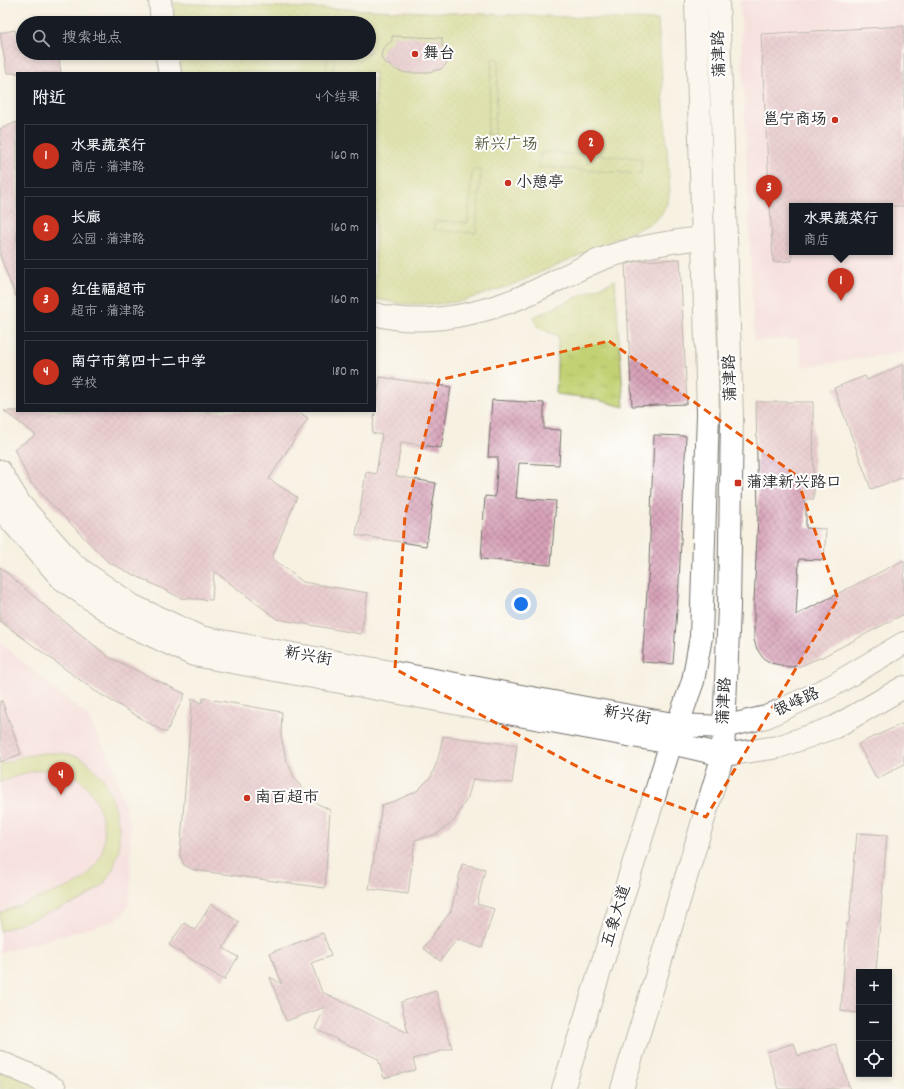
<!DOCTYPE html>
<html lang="zh">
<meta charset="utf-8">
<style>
:root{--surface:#171b24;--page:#20242c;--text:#f1f3f6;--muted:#9ea1a6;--line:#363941;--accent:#c8321e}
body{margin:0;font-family:Dekko,"LXGW WenKai TC",sans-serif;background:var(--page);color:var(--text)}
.controls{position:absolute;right:12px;bottom:12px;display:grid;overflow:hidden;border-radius:0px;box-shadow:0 2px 6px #0003}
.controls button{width:36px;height:36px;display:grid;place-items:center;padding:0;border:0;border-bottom:1px solid var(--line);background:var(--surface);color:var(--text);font:20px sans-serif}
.you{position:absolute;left:521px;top:604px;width:14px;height:14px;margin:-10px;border:3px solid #fff;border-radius:50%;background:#1a73e8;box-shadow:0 0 0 6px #1a73e833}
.badge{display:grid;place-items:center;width:26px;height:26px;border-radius:50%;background:var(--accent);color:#fff;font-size:13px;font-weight:700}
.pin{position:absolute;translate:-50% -33px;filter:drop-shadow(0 1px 2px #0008)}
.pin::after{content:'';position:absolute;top:21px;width:14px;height:12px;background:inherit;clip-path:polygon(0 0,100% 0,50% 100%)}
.popup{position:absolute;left:789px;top:203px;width:104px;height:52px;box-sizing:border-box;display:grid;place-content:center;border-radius:0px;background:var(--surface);filter:drop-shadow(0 1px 3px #0005);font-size:13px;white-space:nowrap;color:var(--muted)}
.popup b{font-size:15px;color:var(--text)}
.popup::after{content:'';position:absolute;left:50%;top:100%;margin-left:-8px;border:8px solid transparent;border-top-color:var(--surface)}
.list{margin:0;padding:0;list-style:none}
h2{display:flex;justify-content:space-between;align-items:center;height:52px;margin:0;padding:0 16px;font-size:17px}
h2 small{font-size:13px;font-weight:400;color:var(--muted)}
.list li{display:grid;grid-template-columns:26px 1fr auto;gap:12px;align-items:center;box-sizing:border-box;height:64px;margin:0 8px 8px;padding:0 8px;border:1px solid var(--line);border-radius:0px}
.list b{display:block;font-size:15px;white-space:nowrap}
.list p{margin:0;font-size:13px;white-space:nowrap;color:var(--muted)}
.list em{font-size:13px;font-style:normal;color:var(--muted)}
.icon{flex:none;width:22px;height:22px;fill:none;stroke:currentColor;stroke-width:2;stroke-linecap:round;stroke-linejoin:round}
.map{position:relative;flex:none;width:904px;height:1089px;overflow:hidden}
.search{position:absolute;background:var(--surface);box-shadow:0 2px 6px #0003;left:16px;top:16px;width:360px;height:44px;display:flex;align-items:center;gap:10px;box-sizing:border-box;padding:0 14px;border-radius:22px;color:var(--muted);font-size:15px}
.panel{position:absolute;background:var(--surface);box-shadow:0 2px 6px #0003;left:16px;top:72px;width:360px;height:340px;border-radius:0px}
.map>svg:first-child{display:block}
.built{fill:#f5cfdc;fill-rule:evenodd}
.grass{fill:url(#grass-tufts);stroke:#767e4f}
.park{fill:url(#park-dots);stroke:#767e4f}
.garden{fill:url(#garden-furrows);stroke:#767e4f}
.pitch{fill:#c2d173;stroke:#767e4f}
.building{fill:url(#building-cross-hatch)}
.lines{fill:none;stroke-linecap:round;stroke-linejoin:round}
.minor-casing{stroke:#72706b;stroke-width:24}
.major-casing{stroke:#72706b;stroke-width:24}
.minor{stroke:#fff;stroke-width:22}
.major{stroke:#fff;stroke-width:22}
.marked{fill:none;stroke:#e8590c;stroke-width:3;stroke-dasharray:8 5;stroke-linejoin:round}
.poi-dot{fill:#c8321e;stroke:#fff;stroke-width:1.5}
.labels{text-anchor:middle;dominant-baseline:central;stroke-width:4;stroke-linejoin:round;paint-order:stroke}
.poi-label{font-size:16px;fill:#2b2b2b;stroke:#fff;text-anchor:start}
.street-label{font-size:16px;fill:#2b2b2b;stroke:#fff}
.park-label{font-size:16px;fill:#585d41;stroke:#fff}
</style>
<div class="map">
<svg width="904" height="1089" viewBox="0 0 904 1089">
<defs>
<pattern id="grass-tufts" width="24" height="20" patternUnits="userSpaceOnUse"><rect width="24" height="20" fill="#c2d173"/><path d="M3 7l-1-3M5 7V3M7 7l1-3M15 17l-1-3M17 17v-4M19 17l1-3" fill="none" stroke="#a7b464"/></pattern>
<pattern id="park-dots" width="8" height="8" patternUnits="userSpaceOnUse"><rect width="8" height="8" fill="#c2d173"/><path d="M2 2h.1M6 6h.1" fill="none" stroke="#a7b464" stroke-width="1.8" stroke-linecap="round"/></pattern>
<pattern id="garden-furrows" width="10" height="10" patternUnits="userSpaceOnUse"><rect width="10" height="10" fill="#c2d173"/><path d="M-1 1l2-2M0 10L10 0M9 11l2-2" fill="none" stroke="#a7b464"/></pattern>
<pattern id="building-cross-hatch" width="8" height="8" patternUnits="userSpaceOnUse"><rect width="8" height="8" fill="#d7a1b7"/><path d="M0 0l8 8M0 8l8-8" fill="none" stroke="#af8395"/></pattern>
</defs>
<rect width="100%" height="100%" fill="#fff"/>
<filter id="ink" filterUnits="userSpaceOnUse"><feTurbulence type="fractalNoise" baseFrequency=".025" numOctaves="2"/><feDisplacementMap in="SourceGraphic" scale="8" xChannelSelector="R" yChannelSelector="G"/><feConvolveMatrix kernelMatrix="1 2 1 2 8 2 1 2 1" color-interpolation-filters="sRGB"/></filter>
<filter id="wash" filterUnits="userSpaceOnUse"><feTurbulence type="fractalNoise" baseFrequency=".012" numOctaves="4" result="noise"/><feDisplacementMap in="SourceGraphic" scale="16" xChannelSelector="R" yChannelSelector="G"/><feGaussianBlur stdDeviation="0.9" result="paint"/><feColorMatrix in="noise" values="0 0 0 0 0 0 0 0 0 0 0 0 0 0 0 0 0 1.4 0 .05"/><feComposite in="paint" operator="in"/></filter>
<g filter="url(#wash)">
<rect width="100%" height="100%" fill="#f7f1e2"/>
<path class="built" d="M740,0h164v352l-101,15 -5,-29 -44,3zM792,206h98v46h-98z
M0,642l87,74 27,51 16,56 1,58 -2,23 -6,10 -9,7 -114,32z"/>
<path class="grass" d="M615,280l9,127 -34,-9 -34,-4 2,-58 -20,-8 -5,-11z"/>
<path class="park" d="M173,3l485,17 12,170c-3,16 -5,23 -18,33l-140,62 -50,16 -23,3h-37l-27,-5v-226h-193l-4,-20h191v-30h-194z
M0,1062l55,27h-55z"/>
<path class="garden" d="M328,53h7l-2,20h-7z
M492,59h7l-5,76 -7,-1z
M541,152l101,6 -1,16 -102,-7z
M472,170h9l-5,63 -42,-3v-9l34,2z"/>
<path class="pitch" d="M43,753h19l16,4 9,5 16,16 10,23 6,25v24l-6,19 -10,16 -21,15 -82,31v-18c20,-8 40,-15 60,-23 7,-3 17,-5 22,-10 9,-7 19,-21 21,-32 5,-32 -11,-74 -47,-78 -22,-2 -36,5 -56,12v-17l21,-8z"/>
<g id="blocks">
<path class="building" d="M904,26v180h-112v55l-19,1 -12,-228z
M15,30l5,23h38l3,20h-54l-7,-40z
M392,36l50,2v8l6,6v8l-2,4 -5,5 -17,4h-17l-9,-2 -15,-10 -2,-4 2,-9 9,-7z
M17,122v175h-1l-16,-41v-127z
M680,259l7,145 -55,2 -7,-141 13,-4z
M904,364v113l-33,12 -37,-101 31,-12 2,4z
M380,377l71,10 -10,61 -40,-6 -5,34 40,7 -10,63 -70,-11 10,-63 10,2 6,-39 -10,-2z
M492,400l52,3v26l17,1 -2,35 -40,-2 -3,35 40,3 -5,64 -70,-6 4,-63 10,1 3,-40h-10z
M756,402h57l1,97h-8v29l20,1 -2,31 -25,-1 -3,56 108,-55v54l-82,43 -22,9 -11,1 -18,-4 -8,-5 -6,-9 -3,-9v-38l4,-86z
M4,411h293l11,7 -39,61 28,18 -25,61 31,24 65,11 -7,41 -84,-15 -63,-48 -2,29 -31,-2 -73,-36 -77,-79 -17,-34 22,-14z
M654,435l32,1 -7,146 -6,82 -31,-2 7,-98z
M0,567l39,34 70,56 76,37 -19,39 -71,-42 -95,-70z
M192,698l10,5 1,-5 79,14 -1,24 5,23 8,18 11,15 11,11 14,7 -5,78 -131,-18 -10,-5 -4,-10z
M0,701h2l19,53 -21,8z
M904,723v41l-27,15 -19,-35z
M443,736l74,9 -5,38 -39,-4 -5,18 -14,24 -17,13 -22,6 -7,54 -39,-5 13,-84 13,-4 22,-10 14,-14 7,-18z
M857,833l30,2 -11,137h-17v41l-18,-2 6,-88h2z
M462,864l23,5 -8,35 17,5 -12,39 -25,-9 -17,22 -17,-13 28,-37z
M211,904l28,18 -16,26 15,9 -14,23 -55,-35 15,-22 11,7z
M323,933l8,23 -20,7 11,29 86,41 -7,-31 35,-11 16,57 -39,11 3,11 -32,8 -6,-19 -63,-30 10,-22 -39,14 -16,-44 12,7 -12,-31z
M794,1043l4,13 38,-12 14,45h-71l-12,-37z"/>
</g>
</g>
<g filter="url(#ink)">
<use href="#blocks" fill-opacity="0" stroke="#72706b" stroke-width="1"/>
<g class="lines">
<g class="minor-casing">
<path id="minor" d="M160,0l2,23
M166,53l4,20
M375,314c40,12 92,3 131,-11 33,-11 63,-31 96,-44 33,-12 66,-17 100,-21
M0,1062l35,15 20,12"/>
</g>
<g class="major-casing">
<path id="major" d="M0,471l20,33 54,61 59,41 67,31 478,88 45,2 43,-10 66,-31 72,-43
M0,505l6,10 56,64 61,43 71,33 477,88 52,12 55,-8 57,-20 69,-40
M563,1089l108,-346 22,-62 8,-44 7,-224 -12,-413
M622,1089l101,-334 6,-148 3,-189 -14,-418"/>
</g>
<use href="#minor" class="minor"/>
<use href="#major" class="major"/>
</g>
</g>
<path d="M0 0H904V1089H0ZM609,341l187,134 42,124 -132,218 -109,-40 -202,-108 10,-154 34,-135z" fill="#f7f1e2" fill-opacity=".55" fill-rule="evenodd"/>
<path class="marked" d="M609,341l187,134 42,124 -132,218 -109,-40 -202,-108 10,-154 34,-135z"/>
<g class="poi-dot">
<circle cx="415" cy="54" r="4"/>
<circle cx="835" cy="120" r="4"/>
<circle cx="508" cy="183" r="4"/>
<rect x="734" y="479" width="8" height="8" rx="2"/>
<circle cx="247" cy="798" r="4"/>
</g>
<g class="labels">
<g class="poi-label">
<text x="423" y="54">舞台</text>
<text x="827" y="120" text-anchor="end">邕宁商场</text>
<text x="516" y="183">小憩亭</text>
<text x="746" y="483">蒲津新兴路口</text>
<text x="255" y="798">南百超市</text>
</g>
<g class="street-label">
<text transform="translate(720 54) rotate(-92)">蒲津路</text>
<text transform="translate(731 378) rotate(-92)">蒲津路</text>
<text transform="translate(308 657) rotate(10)">新兴街</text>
<text transform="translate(725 701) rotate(-87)">蒲津路</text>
<text transform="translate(797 703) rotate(-25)">银峰路</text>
<text transform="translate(627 716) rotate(10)">新兴街</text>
<text transform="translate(617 916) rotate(-73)">五象大道</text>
</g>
<g class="park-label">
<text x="506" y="145">新兴广场</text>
</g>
</g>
</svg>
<div class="controls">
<button>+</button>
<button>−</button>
<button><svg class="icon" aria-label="locate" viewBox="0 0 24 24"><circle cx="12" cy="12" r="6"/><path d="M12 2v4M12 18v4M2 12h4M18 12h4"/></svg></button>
</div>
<div class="you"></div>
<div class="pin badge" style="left:841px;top:301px">1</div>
<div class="popup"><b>水果蔬菜行</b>商店</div>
<div class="pin badge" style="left:591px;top:163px">2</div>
<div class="pin badge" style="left:769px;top:208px">3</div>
<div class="pin badge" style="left:61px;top:795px">4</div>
<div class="search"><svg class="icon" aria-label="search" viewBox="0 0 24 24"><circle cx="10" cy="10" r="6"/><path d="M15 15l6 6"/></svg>搜索地点</div>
<section class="panel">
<h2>附近<small>4个结果</small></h2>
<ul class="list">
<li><span class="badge">1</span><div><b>水果蔬菜行</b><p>商店 · 蒲津路</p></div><em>160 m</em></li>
<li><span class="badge">2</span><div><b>长廊</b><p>公园 · 蒲津路</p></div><em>160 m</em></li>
<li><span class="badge">3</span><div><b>红佳福超市</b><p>超市 · 蒲津路</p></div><em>160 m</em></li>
<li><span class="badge">4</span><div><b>南宁市第四十二中学</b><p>学校</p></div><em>180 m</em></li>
</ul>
</section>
</div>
